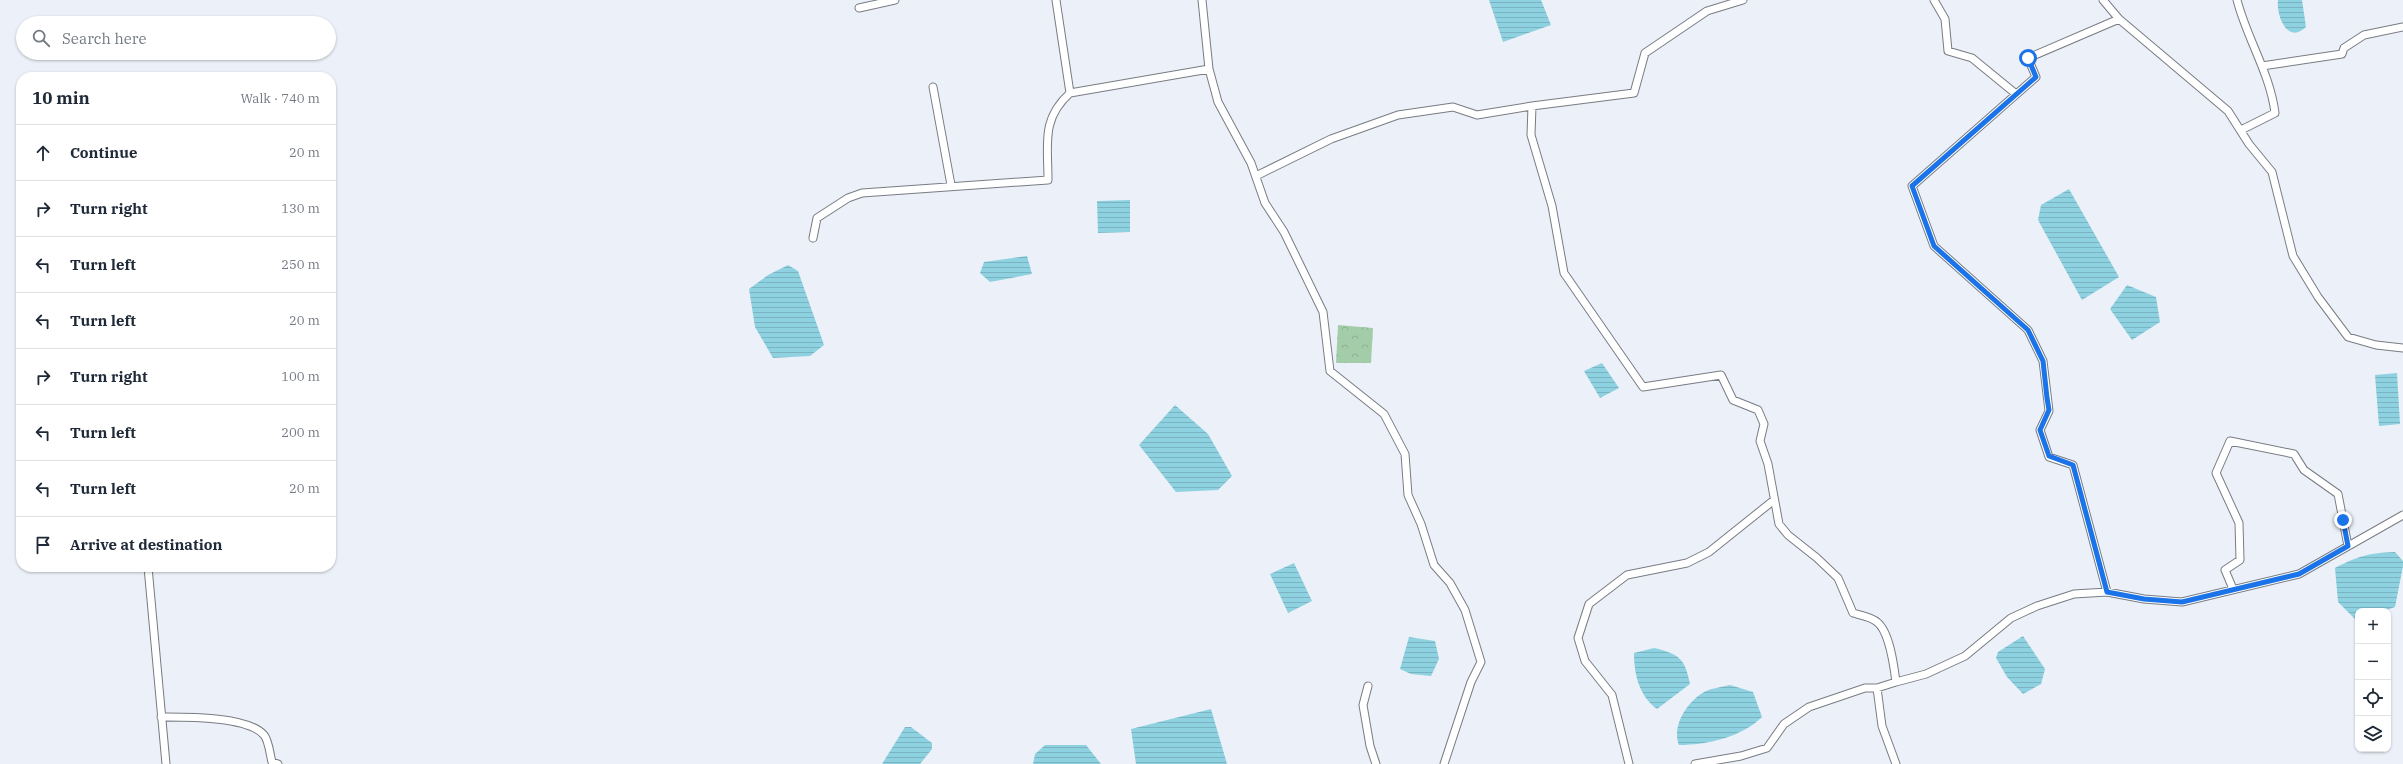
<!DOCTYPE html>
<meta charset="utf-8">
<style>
:root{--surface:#fff;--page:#f6f6f7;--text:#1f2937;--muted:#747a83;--line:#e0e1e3}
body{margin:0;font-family:"IBM Plex Serif",serif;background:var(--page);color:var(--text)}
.controls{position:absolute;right:12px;bottom:12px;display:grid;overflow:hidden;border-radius:8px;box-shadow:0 1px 3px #0004}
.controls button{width:36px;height:36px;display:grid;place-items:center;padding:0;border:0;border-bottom:1px solid var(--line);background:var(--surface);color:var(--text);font:20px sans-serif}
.stop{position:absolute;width:12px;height:12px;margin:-9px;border:3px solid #1a73e8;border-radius:50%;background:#fff}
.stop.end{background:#1a73e8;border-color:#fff;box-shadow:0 1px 4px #0008}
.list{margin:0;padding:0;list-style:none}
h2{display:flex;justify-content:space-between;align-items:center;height:52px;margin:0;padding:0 16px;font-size:17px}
h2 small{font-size:13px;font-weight:400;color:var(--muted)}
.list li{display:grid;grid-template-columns:26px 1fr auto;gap:12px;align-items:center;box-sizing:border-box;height:56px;padding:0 16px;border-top:1px solid var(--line)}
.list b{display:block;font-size:15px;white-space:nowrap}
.list em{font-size:13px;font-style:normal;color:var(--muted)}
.icon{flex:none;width:22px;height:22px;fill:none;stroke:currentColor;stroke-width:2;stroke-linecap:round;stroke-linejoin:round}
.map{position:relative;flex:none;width:2403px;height:764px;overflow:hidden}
.search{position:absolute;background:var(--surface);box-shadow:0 1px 3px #0004;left:16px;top:16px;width:320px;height:44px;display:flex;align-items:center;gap:10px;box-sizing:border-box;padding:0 14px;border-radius:22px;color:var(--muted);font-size:15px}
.panel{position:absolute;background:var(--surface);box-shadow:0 1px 3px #0004;left:16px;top:72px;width:320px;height:500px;border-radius:16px}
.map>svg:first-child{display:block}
.park{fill:url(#park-crowns)}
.water{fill:url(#water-rules)}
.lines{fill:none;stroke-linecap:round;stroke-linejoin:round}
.street-casing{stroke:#787c83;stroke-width:9}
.street{stroke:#fff;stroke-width:7}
.route{stroke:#1a73e8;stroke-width:5}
</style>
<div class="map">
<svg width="2403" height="764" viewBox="0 0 2403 764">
<defs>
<pattern id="park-crowns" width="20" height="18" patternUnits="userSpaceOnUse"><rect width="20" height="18" fill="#a3cda8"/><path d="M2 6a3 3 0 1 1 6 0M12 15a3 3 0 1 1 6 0" fill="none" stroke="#8cb091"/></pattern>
<pattern id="water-rules" width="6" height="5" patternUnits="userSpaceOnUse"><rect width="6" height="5" fill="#8ed2e1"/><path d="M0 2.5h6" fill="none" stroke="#7ab4c1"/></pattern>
</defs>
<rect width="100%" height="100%" fill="#ecf0f8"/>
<path class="park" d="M1338,325l35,3 -2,35h-35z"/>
<path class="water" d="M1489,0h52l10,25 -48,17z
M2278,0h24l4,27c-19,18 -30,-12 -28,-27z
M2069,189l50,88 -37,23 -44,-80 3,-15z
M1130,200v32l-32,1 -1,-32z
M1027,256l5,18 -42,8 -10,-9 4,-11z
M788,265l10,6 26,74 -14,11 -37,2 -18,-31 -6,-38 19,-14z
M2127,285l29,12 4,25 -28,18 -22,-31z
M1602,363l17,25 -19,10 -16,-27z
M2397,373l3,51 -21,2 -4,-51z
M1175,405l33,29 24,42 -14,14 -42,2 -37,-47z
M2395,552l8,9v5l-8,41 -11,4h-26l-1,10 -19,-19 -3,-34c23,-12 34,-15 60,-16z
M1294,563l18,38 -24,12 -18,-39z
M2023,636l22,33 -4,15 -18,10 -16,-17 -11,-19 2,-6z
M1409,637l26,4 4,18 -8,17 -20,-2 -11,-5z
M1654,648c26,6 31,11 36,36l-33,25c-18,-13 -23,-35 -23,-56z
M1730,685l23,7 9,25c-20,20 -55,28 -83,28 -8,-19 9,-45 27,-54 7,-3 16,-4 24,-6z
M1211,709l16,55h-91l-5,-35z
M905,727h6l21,16v6l-12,15h-38z
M1045,745h41l15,19h-68l2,-10z"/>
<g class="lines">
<g class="street-casing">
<path id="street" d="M1056,0l14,93
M1202,0l7,69 9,33 33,61 14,40 19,29 39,80 7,59 54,43 21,40 3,41 13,29 13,41 16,18 15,27 16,52 -10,20 -27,82
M1934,0l11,19 3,32 24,7 44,36
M2103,0l16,19 109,92 21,33 23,28 21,84 25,41 30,40 28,8 27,3
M2237,0c10,39 33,73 38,113l-34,17
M859,8l36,-8
M2262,66l80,-12 2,-6 20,-13 39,-8
M933,87l18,98
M1532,106l-1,29 21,71 12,67 79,114 78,-12 12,25 25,10 6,14 -4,17 8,23 11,60 9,11 29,23 21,20 15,35c7,2 19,4 24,9 13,10 17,45 19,60l-19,6h-12l-56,19 -25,17 -17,24 -26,8 -46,8
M1256,176l75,-37 67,-24 55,-8 24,8 55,-9 102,-13 11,-40 62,-42 36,-11
M813,238l4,-20 31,-20 14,-5 186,-13c0,-36 -7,-61 22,-87l139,-24
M148,567l18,197
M2233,589l-8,-19 15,-10 -1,-37 -23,-50 14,-32 64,13 10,16 34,24 10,52
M2107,592l-34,-127 -24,-8 -9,-27 9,-19 -6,-50 -15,-31 -94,-84 -22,-60 124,-109 -8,-19 91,-39
M1896,682l30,-8 39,-18 46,-38 26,-12 37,-12 33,-2 37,7 38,3 117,-28 104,-59
M1368,686l-5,19 7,41 6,18
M1877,688l5,38 14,38
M161,717c24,0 87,-1 103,18 5,6 6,20 8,27l6,2
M1629,764l-17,-69 -27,-34 -7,-23 11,-34 38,-29 60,-12 22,-11 65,-52"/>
</g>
<use href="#street" class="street"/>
</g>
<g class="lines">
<path class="route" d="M2028,58l8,19 -124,109 22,60 94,84 15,31 4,37 2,12 -9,20 9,26 24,9 34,127 37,7 38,3 117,-28 49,-28 -5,-26"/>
</g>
</svg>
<div class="controls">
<button>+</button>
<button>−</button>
<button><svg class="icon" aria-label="locate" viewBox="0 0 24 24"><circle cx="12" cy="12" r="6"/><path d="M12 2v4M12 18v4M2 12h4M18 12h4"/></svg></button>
<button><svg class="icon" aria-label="layers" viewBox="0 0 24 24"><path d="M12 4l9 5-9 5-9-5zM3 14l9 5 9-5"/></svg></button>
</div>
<div class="stop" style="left:2028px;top:58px"></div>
<div class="stop end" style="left:2343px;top:520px"></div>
<div class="search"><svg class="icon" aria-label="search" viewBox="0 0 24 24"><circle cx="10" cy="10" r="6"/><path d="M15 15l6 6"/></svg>Search here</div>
<section class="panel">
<h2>10 min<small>Walk · 740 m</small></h2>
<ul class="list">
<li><svg class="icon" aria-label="ahead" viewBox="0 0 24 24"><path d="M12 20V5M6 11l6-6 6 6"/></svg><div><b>Continue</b></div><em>20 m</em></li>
<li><svg class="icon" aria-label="right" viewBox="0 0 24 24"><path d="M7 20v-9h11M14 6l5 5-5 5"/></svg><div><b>Turn right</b></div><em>130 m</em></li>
<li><svg class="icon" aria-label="left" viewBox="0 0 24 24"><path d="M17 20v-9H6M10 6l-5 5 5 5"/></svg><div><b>Turn left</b></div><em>250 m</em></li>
<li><svg class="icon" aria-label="left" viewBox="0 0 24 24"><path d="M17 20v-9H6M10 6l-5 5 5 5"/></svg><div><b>Turn left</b></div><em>20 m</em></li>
<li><svg class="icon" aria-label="right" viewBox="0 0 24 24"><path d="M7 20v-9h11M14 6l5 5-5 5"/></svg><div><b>Turn right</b></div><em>100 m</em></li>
<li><svg class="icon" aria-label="left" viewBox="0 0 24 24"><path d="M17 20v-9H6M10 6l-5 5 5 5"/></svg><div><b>Turn left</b></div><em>200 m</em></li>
<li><svg class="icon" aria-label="left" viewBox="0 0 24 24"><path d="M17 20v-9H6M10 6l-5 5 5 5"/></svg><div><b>Turn left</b></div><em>20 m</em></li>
<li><svg class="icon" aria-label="arrive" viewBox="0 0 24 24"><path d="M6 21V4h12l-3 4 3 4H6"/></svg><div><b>Arrive at destination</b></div></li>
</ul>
</section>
</div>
